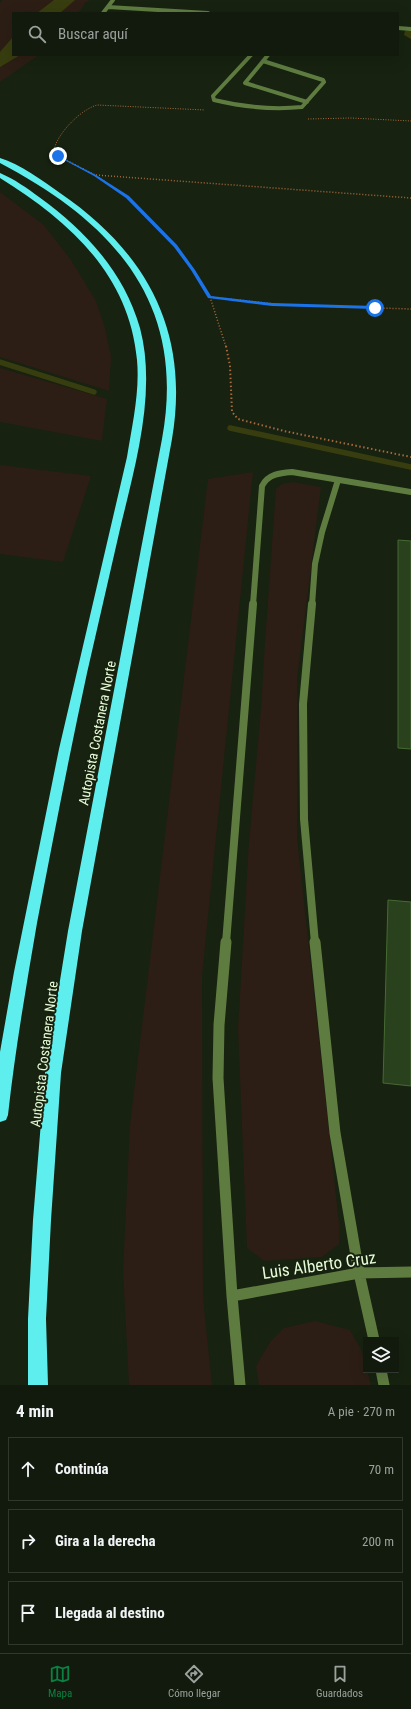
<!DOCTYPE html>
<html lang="es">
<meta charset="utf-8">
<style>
:root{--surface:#111a0c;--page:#1a2315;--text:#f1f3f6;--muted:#9ca19d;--line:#30382d;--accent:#0b8043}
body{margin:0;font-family:"Roboto Condensed",sans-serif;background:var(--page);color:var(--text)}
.controls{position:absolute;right:12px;bottom:12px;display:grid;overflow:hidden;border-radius:0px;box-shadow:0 4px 16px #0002}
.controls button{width:36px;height:36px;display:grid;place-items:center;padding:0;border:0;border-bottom:1px solid var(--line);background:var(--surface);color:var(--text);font:20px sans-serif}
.stop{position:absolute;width:12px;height:12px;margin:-9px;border:3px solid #1a73e8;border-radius:50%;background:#fff}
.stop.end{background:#1a73e8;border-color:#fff;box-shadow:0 1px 4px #0008}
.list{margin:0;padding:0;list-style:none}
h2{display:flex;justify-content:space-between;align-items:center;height:52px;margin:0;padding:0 16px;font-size:17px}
h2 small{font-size:13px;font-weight:400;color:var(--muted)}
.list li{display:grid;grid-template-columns:26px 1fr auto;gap:12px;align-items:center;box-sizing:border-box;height:64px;margin:0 8px 8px;padding:0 8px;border:1px solid var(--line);border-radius:0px}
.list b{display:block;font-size:15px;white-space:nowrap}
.list em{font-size:13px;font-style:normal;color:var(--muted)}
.icon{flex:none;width:22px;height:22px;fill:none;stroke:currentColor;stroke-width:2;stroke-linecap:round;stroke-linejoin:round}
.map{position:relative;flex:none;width:411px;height:1385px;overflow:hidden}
.search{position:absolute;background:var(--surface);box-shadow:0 4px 16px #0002;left:12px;right:12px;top:12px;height:44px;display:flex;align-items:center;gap:10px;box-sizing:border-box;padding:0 14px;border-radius:0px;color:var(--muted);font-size:15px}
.sheet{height:268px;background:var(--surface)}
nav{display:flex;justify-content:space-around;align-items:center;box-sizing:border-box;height:56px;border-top:1px solid var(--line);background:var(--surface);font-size:11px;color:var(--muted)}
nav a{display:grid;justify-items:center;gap:2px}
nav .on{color:var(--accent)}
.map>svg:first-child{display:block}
.green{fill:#2c1e14}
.water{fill:#383d0f}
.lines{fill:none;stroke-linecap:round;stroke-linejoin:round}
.stream{stroke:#383d0f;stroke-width:5.5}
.canal{fill:#383d0f;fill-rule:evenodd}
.building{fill:#2a411e;stroke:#456b33}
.path-far2{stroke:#a9693c;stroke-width:1;stroke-dasharray:1 1.5;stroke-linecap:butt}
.path-far1{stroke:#a9693c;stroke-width:1.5;stroke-dasharray:1 2;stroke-linecap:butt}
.path{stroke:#a9693c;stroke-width:2;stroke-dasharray:1.5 2.5;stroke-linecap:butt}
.service{stroke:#5e7c40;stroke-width:4}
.minor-far3{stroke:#5e7c40;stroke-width:4}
.minor-far2{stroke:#5e7c40;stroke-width:6}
.minor-far1{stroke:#5e7c40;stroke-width:8}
.minor{stroke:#5e7c40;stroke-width:11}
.motorway{fill:#5eeeed;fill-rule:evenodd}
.route{fill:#1a73e8}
.labels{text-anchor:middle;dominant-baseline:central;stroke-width:4;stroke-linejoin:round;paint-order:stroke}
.street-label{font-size:14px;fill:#e5fbd6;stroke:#172210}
.near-street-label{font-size:17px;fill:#e5fbd6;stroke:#172210}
</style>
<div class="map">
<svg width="411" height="1385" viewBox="0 0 411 1385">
<rect width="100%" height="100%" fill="#172210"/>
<path class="green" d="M2,0h88l-5,3 -2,4 -5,6h-65v42h26l-39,27v-79z
M0,192l44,33 27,35 25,41 9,27 6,29 -2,34 -109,-34z
M0,368l107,31 -5,42 -102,-19z
M0,465l91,11 -28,86 -63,-8z
M253,472l-51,504 1,322 9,87h-83l-6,-114 7,-146 78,-646z
M293,482l28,5 -24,192v159l42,385v21l-17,13 -58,4 -17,-13 -9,-219 11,-187 12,-132 4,-68 11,-153 6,-5z
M315,1321l35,9 11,19 10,36h-112l-3,-19 14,-24 14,-14z"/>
<path class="water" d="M54,0h21l-15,13h-23z
M13,37v18h7l-20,12v-15z"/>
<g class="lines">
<path class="stream" d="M0,362l94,30
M230,428l181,39"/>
<path class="canal" d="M409,30h2v9l-7,-4 1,-4z"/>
</g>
<path class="building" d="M398,540l13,1v208l-13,-1z
M388,900l23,2v184l-28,-3z"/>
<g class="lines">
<path class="path-far2" d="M308,119l43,-1 60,3
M54,150c3,-16 26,-40 43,-45l108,5"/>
<path class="path-far1" d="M54,149l4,7 37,19 32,22 48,49 18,23 17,28 16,50
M96,175l315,23
M210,297l75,8 126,4"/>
<path class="path" d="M226,346l4,20 2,46 6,7 46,12 127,26"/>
<path class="service" d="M251,55l-38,41 1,4c29,7 58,10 88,7l22,-25 -1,-2 -60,-19
M268,55l-23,28 62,19"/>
<path class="minor-far3" d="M108,7l100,6
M103,13l10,-13
M398,28l13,1"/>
<path class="minor-far2" d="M253,605l9,-119c6,-12 18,-13 30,-14l119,20
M312,605l3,-41 7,-32 16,-52"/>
<path class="minor-far1" d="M312,604l-9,100 1,115 11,124
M226,943l27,-339"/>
<path class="minor" d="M226,942l-7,83 -1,53 14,218 8,89
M315,942l20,191 24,140 15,67
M232,1296l127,-23 52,-1
M381,1370l3,15"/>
<path class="motorway" d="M0,158c20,6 43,23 60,35 88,60 130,140 112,246l-90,492 -21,142 -10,147 -5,99 2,66h-20v-66l5,-99 12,-147 23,-142 94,-492c25,-136 -48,-216 -162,-276z
M0,173c14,6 27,15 39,24 46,33 85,75 101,131 17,64 -5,138 -20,201 -11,48 -22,96 -33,144 -18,83 -34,167 -50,250 -11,64 -22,128 -29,192l-2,5 -6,2v-70l14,-80 45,-223 68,-292c5,-31 13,-65 10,-97 -8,-86 -68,-139 -137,-182z"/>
</g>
<path class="route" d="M57,155l39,20 33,21 48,49 18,25 16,26 61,7 103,3 2,2 -2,1 -103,-3 -64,-8 -17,-28 -17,-23 -48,-49 -32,-22 -37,-20z"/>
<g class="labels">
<g class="street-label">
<text transform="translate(97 733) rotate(-79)">Autopista Costanera Norte</text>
<text transform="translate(44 1054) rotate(-83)">Autopista Costanera Norte</text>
</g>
<g class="near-street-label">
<text transform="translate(319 1265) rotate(-8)">Luis Alberto Cruz</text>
</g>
</g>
</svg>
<div class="controls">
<button><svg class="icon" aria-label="layers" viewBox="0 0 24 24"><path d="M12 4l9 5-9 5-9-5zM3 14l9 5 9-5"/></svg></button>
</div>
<div class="stop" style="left:375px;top:308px"></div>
<div class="stop end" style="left:58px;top:156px"></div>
<div class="search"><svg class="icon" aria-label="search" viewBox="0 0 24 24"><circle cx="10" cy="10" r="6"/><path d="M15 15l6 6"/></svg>Buscar aquí</div>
</div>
<section class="sheet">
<h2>4 min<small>A pie · 270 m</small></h2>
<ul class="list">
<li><svg class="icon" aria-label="ahead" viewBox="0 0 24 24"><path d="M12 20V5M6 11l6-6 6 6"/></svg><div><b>Continúa</b></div><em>70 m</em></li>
<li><svg class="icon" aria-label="right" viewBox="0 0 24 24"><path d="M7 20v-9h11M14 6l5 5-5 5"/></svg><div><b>Gira a la derecha</b></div><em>200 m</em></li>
<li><svg class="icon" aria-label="arrive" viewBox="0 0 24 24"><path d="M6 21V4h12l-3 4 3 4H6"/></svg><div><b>Llegada al destino</b></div></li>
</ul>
</section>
<nav>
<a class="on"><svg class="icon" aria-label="map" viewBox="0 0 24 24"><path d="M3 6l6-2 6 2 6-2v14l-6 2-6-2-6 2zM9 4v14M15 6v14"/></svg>Mapa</a>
<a><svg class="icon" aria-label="directions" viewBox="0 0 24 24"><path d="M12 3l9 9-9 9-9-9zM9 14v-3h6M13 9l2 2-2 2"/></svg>Cómo llegar</a>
<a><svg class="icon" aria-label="saved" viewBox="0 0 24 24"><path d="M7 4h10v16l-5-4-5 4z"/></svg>Guardados</a>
</nav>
